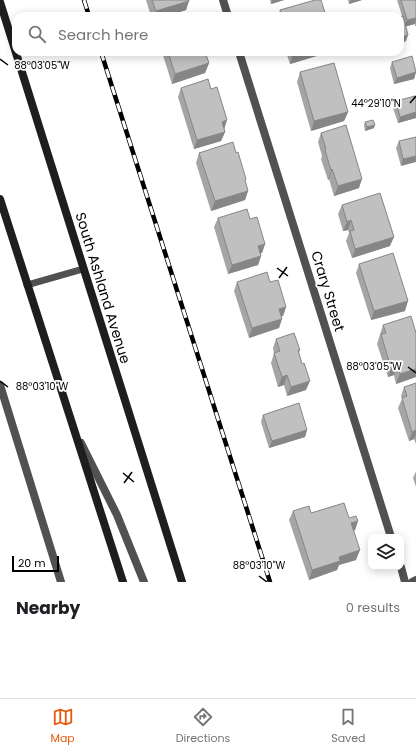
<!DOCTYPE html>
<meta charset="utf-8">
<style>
:root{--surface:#fff;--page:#f6f6f6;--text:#202124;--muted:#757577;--line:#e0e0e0;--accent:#ea580c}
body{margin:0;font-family:Poppins,sans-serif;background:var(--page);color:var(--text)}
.controls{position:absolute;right:12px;bottom:12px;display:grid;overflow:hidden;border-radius:8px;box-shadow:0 2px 10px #0003}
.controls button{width:36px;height:36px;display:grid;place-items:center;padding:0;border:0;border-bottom:1px solid var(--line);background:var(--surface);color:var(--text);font:20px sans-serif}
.scale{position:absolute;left:12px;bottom:10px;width:47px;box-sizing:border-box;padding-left:4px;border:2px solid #000;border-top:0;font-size:11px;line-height:14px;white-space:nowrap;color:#000;-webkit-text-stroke:3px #fff;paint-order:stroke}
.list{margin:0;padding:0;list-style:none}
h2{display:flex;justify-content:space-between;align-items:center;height:52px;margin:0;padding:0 16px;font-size:17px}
h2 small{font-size:13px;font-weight:400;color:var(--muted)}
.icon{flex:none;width:22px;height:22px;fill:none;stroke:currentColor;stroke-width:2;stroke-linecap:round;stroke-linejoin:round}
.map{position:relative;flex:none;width:416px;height:582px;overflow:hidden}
.search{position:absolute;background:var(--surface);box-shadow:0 2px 10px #0003;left:12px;right:12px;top:12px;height:44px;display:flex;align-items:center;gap:10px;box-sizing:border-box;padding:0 14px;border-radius:12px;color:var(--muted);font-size:15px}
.sheet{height:116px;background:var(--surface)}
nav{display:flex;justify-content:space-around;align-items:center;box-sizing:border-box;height:56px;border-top:1px solid var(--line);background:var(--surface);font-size:11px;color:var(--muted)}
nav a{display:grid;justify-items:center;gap:2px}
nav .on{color:var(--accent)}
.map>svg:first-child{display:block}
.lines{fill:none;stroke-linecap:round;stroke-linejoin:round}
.service{stroke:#515151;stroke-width:7}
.minor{stroke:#515151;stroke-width:8}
.tertiary{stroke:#515151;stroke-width:8}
.secondary{stroke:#1e1e1e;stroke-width:8}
.rail-casing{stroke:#000;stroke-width:4.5}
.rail{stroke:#fff;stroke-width:3;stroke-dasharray:9;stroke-linecap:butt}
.wall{fill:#a5a5a5}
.shaded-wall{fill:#868686}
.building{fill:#c0c0c0;stroke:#868686}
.ticks{fill:none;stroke:#000;stroke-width:1.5}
.labels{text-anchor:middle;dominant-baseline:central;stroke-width:3.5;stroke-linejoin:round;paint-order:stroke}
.street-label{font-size:14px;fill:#000;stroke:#fff}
.ticks-label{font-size:10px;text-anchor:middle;fill:#000;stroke:#fff;stroke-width:3.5;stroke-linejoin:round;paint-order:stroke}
</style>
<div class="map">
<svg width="416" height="582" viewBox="0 0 416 582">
<rect width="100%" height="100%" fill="#fff"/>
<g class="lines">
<path class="service" d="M27,285l56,-16"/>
<path class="minor" d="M223,0l5,16
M239,52l152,485
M0,385l61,197
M401,567l4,15"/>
<path class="tertiary" d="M81,443l36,72 27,67
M412,582l4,-2"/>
<path class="secondary" d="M0,2l182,580
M0,199l123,383"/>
<g class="rail-casing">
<path id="rail" d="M84,0l5,16
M101,52l169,530"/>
</g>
<use href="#rail" class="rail"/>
</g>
<path class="wall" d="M146,0h43l-3,10 -19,6h-16z
M270,0h14l-13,4z
M348,0h14l-13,4z
M397,0h19v26h-1v-2l-9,2v15l-6,2v-26l2,-1z
M280,10l46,6h-48z
M162,52h43l4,11 -4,10 -33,11z
M286,52h44l-40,12z
M392,62l24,10 -2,7 -20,5 -4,-16z
M300,72l48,40 -4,9 -33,10 -14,-49z
M181,88l43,41 1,3 -4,9 -27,8 -16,-52z
M416,99v19l-18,5 -5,-15 3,-7z
M365,122l9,6 -9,3 -1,-6z
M321,133l38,55 -25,8 -5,-17 -1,1 -7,-21 1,-3 -4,-14z
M416,137l-15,29 -5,-18 3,-7z
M199,153l46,29 3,9 -3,9 -34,11 -15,-48z
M342,205l48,41 -38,12 -6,-17 3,-8 -1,-3 -5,1 -5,-17z
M218,218l32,1 15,25 -3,9h-1v3l-3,9 -30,9 -14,-47z
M359,264l46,47 -34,9 -15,-47z
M237,282h33l16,25 -3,9h-1l-3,12 -30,10 -15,-47z
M383,325l33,8v44l-20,7 -2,-9 -6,2 -11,-33z
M276,339l24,11 -1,3 7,37 -19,6 -3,-11 -6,2 -7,-24 3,-10 -1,-5z
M416,383v61l-2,-5 -5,2 -11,-33 4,-9 -1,-3 3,-9z
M263,415l44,15 -2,7 -36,11 -8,-26z
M416,471v16l-3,-9z
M293,511l56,7 9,3 -3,9 -1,1 2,29 -17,5 -2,5 -28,10 -20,-60z"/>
<path class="shaded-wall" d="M272,0h12l-13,4z
M351,0h11l-13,4z
M189,1l-3,9 -19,6h-13l2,-5z
M416,18v2l-1,4 -11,3 3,-7z
M408,35l-2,6 -6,2v-6z
M302,52h28l-40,12 3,-10z
M209,63l-4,10 -33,11 3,-10z
M416,72l-2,7 -20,5 3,-6z
M348,112l-4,9 -33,10 3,-10z
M416,112v6l-18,5 2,-6z
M227,120l-3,10 -2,-8z
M375,125l-1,3 -9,3 2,-4z
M225,132l-4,9 -27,8 3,-9z
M416,156v6l-15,4 2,-7z
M332,169l-3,10 -1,1 3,-10z
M362,179l-3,9 -25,8 4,-10z
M248,191l-3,9 -34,11 4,-10z
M351,220l-3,10 -5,1 4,-9z
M394,237l-4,9 -38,12 3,-9z
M265,244l-3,9 -7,2 3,-9z
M261,256l-3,9 -30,9 4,-9z
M408,301l-3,10 -34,9 3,-9z
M286,307l-3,9 -7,2 3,-9z
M282,319l-3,9 -30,10 3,-10z
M397,366l-3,9 -6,2 3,-9z
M416,369v8l-20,7 4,-10z
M287,375l-3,10 -6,2 4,-10z
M310,381l-4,9 -19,6 4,-9z
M307,430l-2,7 -36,11 3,-7z
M416,430v5l-2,4 -5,2 3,-9z
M358,521l-3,9 -7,3 3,-10z
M360,550l-4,10 -17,5 -2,5 -28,10 3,-10 27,-13z"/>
<path class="building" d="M152,0h37v1l-33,10z
M315,0h6l5,16h-44l-2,-6z
M401,0h15v18l-9,2z
M403,16l5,19 -8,2v-20z
M168,52h37l4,11 -34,11z
M293,52h9l-9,2z
M412,56l4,16 -19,6 -5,-16z
M334,63l14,49 -34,9 -14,-49z
M208,79l3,10 6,-2 10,33 -5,2 3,10 -28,8 -16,-52z
M415,96l1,3v13l-16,5 -4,-16z
M373,120l2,5 -8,2 -2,-5z
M346,125l16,54 -24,7 -6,-17 -1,1 -6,-20 1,-1 -5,-16z
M416,137v19l-13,3 -4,-18z
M233,142l3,11 2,-1 8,27 -1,1 3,11 -33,10 -16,-48z
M380,193l14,44 -39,12 -5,-18 4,-1 -3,-10 -4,2 -5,-17z
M247,209l3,10 7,-2 8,27 -7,2 3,10 -29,9 -14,-47z
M393,253l15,48 -34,10 -15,-47z
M267,272l3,10 8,-2 8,27 -7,2 3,10 -30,9 -15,-46z
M411,316l5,17v36l-16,5 -3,-8 -6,2 -10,-34 5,-1 -3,-8z
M294,333l6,17h-2l4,14 2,-1 6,18 -19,6 -4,-12 -5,2 -8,-24 6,-2 -4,-12z
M416,383v47l-4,2 -10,-34 5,-2 -3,-9z
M299,403l8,27 -35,11 -9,-26z
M344,503l5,15 7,-2 2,5 -7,2 9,27 -21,7 1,4 -28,9 -19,-59 16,-5 2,7z"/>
<path class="ticks" d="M0,59l8,6M410,103l6,-7M277,268l11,8M279,278l8,-11M408,367l8,6M0,381l8,6M123,473l11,9M124,483l8,-11M259,576l8,6"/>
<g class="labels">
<g class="street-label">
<text transform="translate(103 288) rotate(73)">South Ashland Avenue</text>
<text transform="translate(328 291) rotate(73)">Crary Street</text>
</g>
</g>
<g class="ticks-label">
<text x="42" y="69">88°03'05"W</text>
<text x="376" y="107">44°29'10"N</text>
<text x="374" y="370">88°03'05"W</text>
<text x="42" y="390">88°03'10"W</text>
<text x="259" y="569">88°03'10"W</text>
</g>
</svg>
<div class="controls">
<button><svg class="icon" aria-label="layers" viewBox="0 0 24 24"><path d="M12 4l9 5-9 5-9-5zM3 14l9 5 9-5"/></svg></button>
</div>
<div class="scale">20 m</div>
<div class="search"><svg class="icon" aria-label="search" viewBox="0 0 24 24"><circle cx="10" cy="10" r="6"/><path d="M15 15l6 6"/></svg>Search here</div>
</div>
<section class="sheet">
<h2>Nearby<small>0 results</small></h2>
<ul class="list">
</ul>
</section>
<nav>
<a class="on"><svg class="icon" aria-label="map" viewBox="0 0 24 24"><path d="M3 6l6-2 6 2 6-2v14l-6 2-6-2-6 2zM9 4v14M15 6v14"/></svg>Map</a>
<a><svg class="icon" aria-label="directions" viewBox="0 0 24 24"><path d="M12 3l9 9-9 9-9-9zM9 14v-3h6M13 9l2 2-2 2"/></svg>Directions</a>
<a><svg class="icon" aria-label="saved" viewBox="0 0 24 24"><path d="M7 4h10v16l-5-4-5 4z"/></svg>Saved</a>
</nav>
